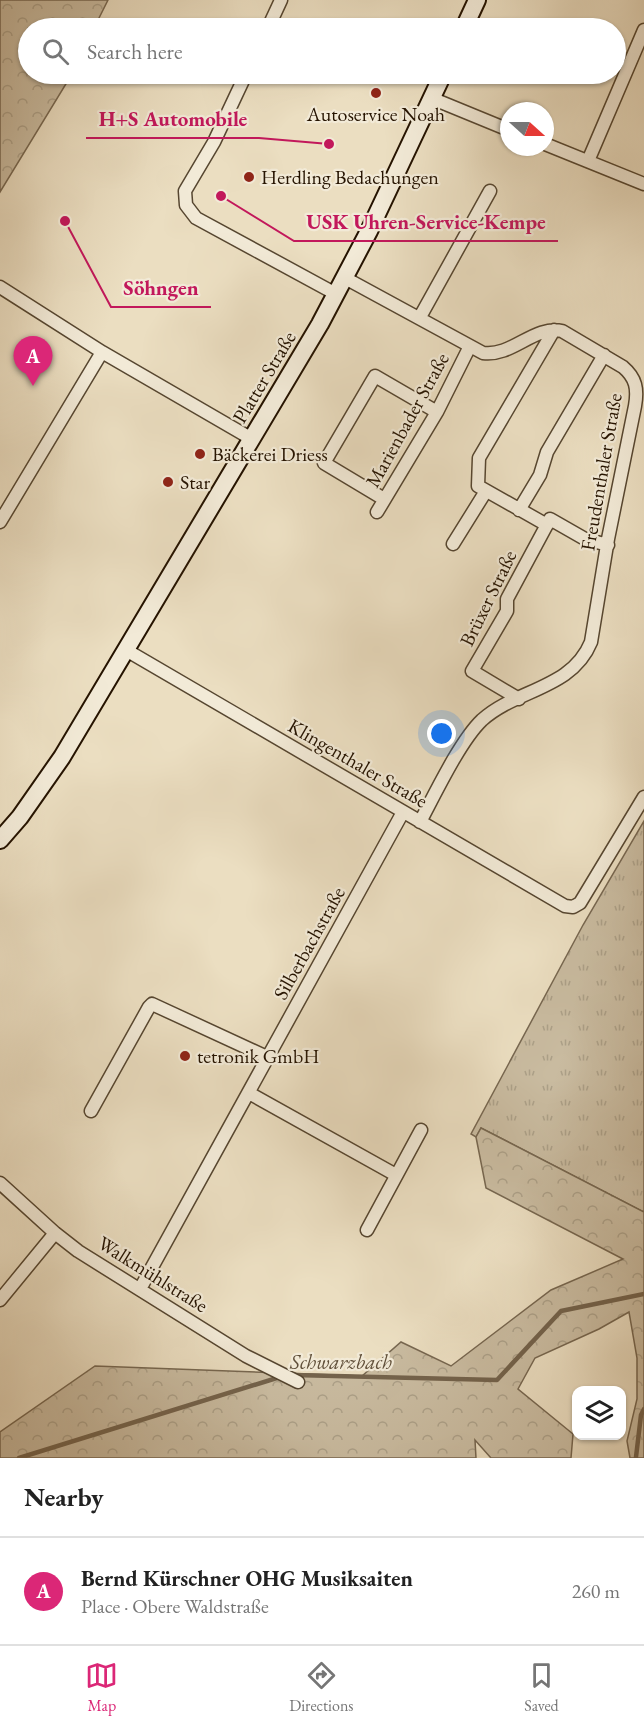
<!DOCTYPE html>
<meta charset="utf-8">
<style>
:root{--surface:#fff;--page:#f2f2f2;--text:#222;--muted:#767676;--line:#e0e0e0;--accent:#db2777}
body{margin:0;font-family:"EB Garamond",serif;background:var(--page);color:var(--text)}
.controls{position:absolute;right:18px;bottom:18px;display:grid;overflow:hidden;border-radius:12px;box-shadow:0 2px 4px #0004}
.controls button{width:54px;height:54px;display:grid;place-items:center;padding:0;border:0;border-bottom:2px solid var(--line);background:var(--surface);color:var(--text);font:30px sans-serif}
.compass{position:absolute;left:500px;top:102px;width:54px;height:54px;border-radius:50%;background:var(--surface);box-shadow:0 2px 4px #0004;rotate:111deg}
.you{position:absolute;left:442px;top:734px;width:21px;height:21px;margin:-15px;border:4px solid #fff;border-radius:50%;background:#1a73e8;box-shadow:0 0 0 9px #1a73e833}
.badge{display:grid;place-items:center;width:39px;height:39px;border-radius:50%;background:var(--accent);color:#fff;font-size:20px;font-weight:700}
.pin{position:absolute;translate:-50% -50px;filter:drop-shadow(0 2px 3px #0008)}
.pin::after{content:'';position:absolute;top:32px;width:21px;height:18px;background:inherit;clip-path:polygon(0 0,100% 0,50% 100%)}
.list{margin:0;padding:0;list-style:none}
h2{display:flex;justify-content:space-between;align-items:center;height:78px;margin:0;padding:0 24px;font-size:26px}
h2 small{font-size:20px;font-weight:400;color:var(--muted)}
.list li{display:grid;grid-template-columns:39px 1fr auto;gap:18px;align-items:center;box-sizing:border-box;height:108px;padding:0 24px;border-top:2px solid var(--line)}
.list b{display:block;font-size:22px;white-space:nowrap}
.list p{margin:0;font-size:20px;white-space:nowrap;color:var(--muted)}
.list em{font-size:20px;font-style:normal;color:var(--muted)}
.icon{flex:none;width:33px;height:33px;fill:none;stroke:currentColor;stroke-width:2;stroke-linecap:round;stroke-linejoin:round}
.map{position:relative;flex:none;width:644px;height:1458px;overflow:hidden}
.search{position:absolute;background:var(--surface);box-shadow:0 2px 4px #0004;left:18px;right:18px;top:18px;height:66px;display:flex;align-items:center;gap:15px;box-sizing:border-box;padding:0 21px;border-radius:33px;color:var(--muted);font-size:22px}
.sheet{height:186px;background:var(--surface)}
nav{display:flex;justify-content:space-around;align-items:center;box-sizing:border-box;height:84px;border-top:2px solid var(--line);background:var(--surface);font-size:16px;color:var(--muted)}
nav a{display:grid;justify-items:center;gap:3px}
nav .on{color:var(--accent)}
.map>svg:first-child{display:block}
.grass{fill:url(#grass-tufts);stroke:#776750;stroke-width:1.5}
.forest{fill:url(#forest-crowns);stroke:#776750;stroke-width:1.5}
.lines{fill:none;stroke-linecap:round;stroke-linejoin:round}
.stream{stroke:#74634c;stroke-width:4.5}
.street-casing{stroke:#564630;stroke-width:15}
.secondary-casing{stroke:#251300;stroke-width:20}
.street{stroke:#f2ead7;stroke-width:12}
.secondary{stroke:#f2ead7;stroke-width:16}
.poi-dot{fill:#8f2418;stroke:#f2ead7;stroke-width:2}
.labels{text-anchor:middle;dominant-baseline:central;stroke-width:4.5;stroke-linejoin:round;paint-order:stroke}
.poi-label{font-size:20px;fill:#251300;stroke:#f2ead7;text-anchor:start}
.street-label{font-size:20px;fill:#251300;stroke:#f2ead7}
.water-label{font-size:21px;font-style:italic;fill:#604f39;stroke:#f2ead7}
.leader{fill:none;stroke:#c2185b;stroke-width:2}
.callout-dot{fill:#c2185b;stroke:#f2ead7;stroke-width:2}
.callout-label{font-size:21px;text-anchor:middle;font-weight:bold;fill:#c2185b;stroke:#f2ead7;stroke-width:4.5;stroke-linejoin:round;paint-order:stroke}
</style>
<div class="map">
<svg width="644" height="1458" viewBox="0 0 644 1458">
<defs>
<pattern id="grass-tufts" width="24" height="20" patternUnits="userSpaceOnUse" patternTransform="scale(1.5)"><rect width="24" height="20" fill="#c9bba0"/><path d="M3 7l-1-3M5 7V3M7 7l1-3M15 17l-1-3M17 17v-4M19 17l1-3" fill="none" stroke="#aca088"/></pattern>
<pattern id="forest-crowns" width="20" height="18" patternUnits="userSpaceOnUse" patternTransform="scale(1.5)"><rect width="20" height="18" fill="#c9bba0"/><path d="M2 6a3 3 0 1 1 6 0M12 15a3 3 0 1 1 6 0" fill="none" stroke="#aca088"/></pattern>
</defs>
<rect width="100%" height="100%" fill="#ebdec1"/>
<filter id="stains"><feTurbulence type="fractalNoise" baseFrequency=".00333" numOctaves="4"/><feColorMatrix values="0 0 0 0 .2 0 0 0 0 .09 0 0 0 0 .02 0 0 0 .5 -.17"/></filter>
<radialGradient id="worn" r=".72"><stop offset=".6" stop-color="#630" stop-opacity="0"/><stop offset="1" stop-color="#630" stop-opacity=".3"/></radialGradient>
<path class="grass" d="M644,821v391l-163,-84 -5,9 -5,-3 112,-209z"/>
<path class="forest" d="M0,0h108l-14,28h-66v46h44l-72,118z
M481,1128l163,84v246h-14l-3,-17 10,-42v-41l-8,-46 -30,17 -64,29 -17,31 55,45 -2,24h-80l-16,-18 1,18h-476v-26l95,-66 267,10 39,-34 50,24 100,-76 72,-31 -137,-71 -10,-51z"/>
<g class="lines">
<path class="stream" d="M294,1375l203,5 64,-69 83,-17
M636,1457l5,-42 3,-6
M19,1458l261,-81"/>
<g class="street-casing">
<path id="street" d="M268,28l13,-28
M246,74l-32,68 -29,49 1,14 10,13 140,76
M431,98l78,32
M545,144l99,40
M588,161l56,-131
M345,278l138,75c29,4 51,-28 79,-22l61,36c13,11 15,22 12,39l-27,133 -17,103c-19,47 -75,47 -109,78 -22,21 -47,74 -62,102
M0,287l102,65
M420,317l70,-126
M384,499l-60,-36 51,-87 62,36
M519,510l21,-35 7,-23 57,-97
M377,512l60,-100 33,-66
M0,522l102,-170 150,87
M547,525l-69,-39 1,-28 75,-128
M453,544l33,-53
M126,650l439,256 8,1 7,-4 64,-106
M519,699l-47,-28 35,-60v-12l43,-80 35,20 23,6
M249,1093l147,82
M91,1111l58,-104 3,-3 117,54
M0,1183l55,50 23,18 168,105 52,26
M367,1230l54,-100
M140,1289l263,-477
M0,1300l55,-67"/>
</g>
<g class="secondary-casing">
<path id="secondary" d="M464,28l13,-28
M0,840l20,-23 42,-60 258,-433 49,-93 74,-157"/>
</g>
<use href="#street" class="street"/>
<use href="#secondary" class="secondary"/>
</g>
<g class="poi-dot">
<circle cx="376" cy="93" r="6"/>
<circle cx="249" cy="177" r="6"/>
<circle cx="200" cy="454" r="6"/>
<circle cx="168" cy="482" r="6"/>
<circle cx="185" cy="1056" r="6"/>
</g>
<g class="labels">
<g class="poi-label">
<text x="376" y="114" text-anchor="middle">Autoservice Noah</text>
<text x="261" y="177">Herdling Bedachungen</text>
<text x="212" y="454">Bäckerei Driess</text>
<text x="180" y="482">Star</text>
<text x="197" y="1056">tetronik GmbH</text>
</g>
<g class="street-label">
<text transform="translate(264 377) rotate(-59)">Platter Straße</text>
<text transform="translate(407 420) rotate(-61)">Marienbader Straße</text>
<text transform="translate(601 472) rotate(-80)">Freudenthaler Straße</text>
<text transform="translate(488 598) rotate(-64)">Brüxer Straße</text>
<text transform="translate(358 763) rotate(30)">Klingenthaler Straße</text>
<text transform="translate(309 943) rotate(-61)">Silberbachstraße</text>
<text transform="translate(153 1274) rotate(32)">Walkmühlstraße</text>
</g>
<g class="water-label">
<text x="341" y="1361">Schwarzbach</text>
</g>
</g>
<path class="leader" d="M329 144L259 138H86M221 196L294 241H558M65 221L111 307H211"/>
<g class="callout-dot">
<circle cx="329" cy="144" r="6"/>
<circle cx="221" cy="196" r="6"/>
<circle cx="65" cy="221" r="6"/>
</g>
<g class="callout-label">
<text x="173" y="126">H+S Automobile</text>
<text x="426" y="229">USK Uhren-Service-Kempe</text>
<text x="161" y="295">Söhngen</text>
</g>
<rect width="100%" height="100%" filter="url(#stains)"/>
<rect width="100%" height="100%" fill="url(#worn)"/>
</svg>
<div class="controls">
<button><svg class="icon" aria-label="layers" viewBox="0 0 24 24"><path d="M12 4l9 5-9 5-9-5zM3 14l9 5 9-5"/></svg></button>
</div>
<svg class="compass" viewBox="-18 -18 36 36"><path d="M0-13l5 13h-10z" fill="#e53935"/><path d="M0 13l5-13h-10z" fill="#767676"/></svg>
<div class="you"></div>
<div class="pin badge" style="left:33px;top:386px">A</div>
<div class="search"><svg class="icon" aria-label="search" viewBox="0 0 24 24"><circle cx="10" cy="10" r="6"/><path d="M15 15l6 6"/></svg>Search here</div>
</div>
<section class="sheet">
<h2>Nearby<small></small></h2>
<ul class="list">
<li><span class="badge">A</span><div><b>Bernd Kürschner OHG Musiksaiten</b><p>Place · Obere Waldstraße</p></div><em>260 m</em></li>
</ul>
</section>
<nav>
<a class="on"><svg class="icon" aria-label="map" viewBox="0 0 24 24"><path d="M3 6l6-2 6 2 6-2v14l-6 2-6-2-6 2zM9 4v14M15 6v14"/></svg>Map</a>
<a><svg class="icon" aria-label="directions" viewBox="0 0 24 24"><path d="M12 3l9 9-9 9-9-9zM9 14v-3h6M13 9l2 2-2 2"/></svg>Directions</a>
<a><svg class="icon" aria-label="saved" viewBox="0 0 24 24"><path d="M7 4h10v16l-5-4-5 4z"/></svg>Saved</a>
</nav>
